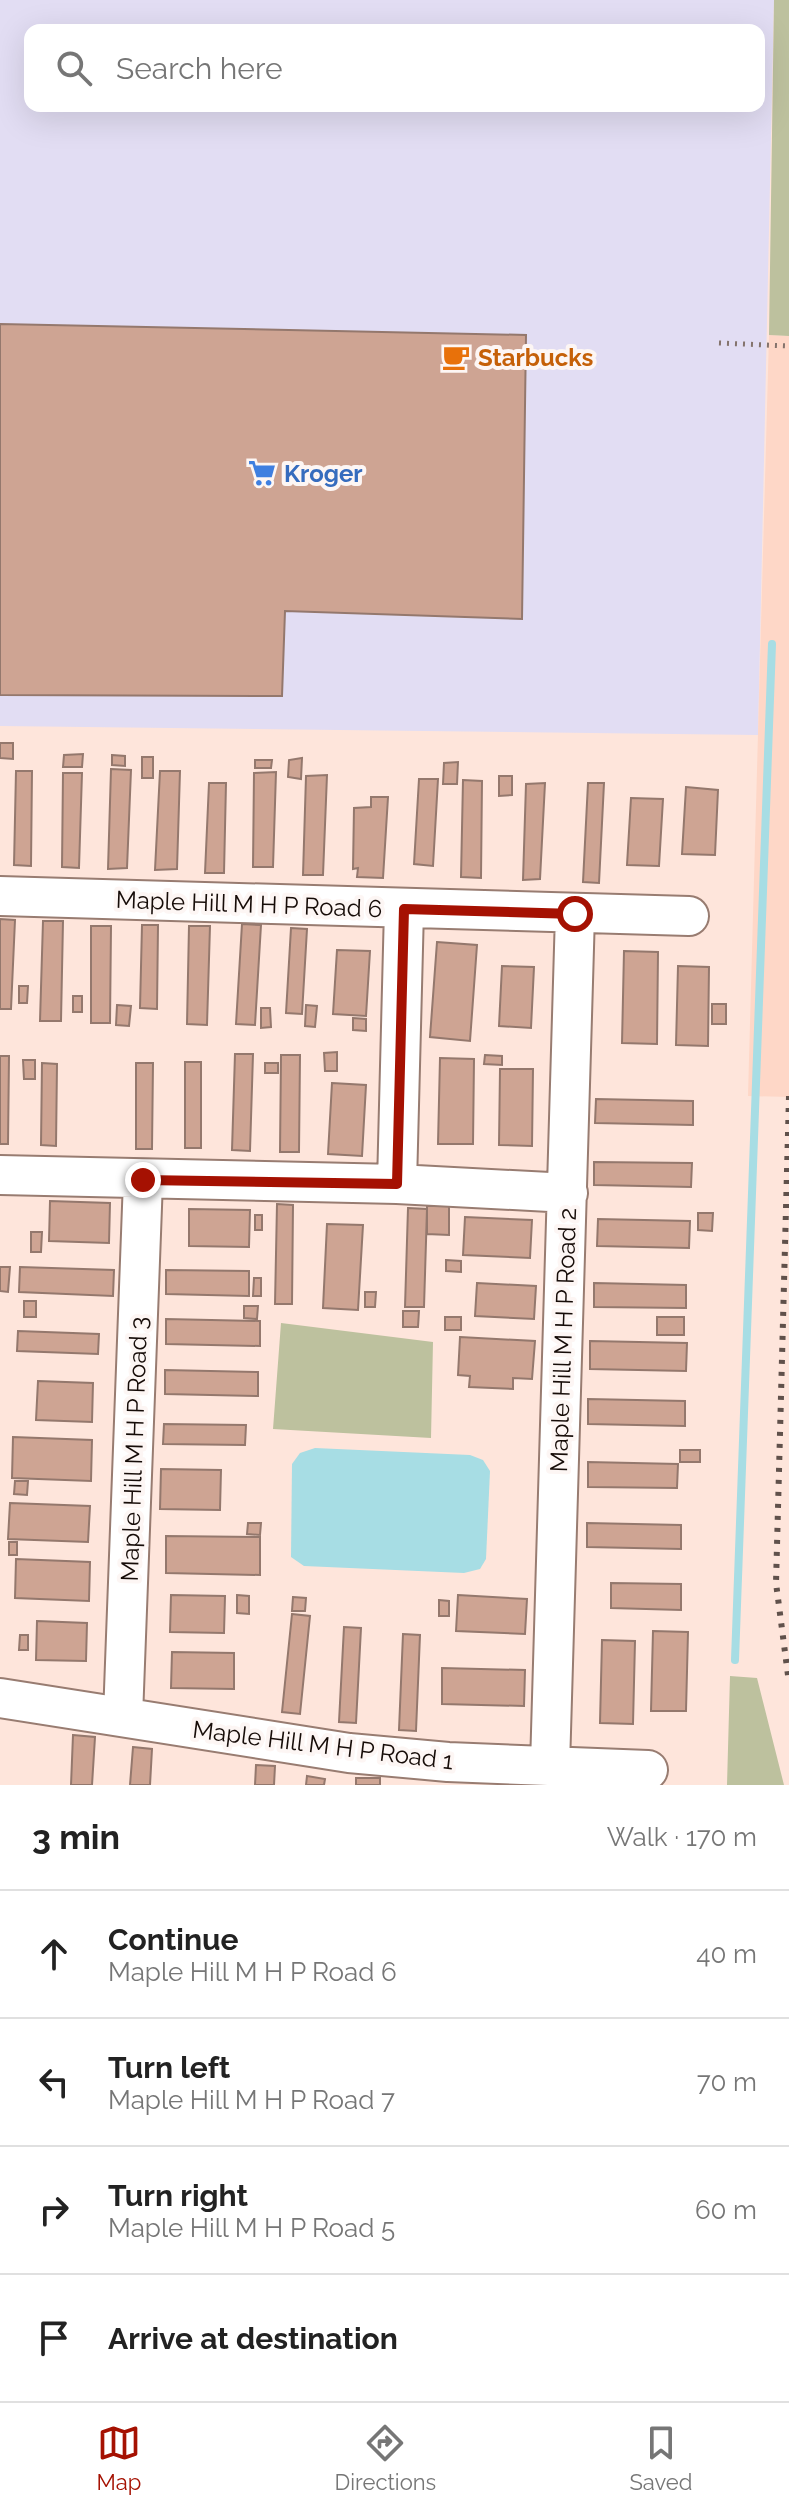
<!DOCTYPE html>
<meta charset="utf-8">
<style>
:root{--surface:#fff;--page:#f2f2f2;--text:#222;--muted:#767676;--line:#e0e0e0;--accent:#a51102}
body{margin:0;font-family:Raleway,sans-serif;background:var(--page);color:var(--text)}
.stop{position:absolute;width:24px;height:24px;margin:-18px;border:6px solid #a51102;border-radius:50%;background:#fff}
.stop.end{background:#a51102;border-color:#fff;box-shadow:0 2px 8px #0008}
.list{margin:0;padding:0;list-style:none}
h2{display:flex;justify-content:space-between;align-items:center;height:104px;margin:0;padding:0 32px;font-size:34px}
h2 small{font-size:26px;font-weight:400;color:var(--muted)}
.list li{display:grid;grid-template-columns:52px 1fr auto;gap:24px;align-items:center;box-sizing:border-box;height:128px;padding:0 32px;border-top:2px solid var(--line)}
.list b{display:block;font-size:30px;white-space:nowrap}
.list p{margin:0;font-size:26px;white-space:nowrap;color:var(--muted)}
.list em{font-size:26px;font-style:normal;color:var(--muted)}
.icon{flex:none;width:44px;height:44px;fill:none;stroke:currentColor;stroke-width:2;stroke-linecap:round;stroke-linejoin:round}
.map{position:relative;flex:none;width:789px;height:1785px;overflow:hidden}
.search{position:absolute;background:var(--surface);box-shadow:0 8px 32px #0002;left:24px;right:24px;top:24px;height:88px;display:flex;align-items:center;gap:20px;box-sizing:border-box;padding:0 28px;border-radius:16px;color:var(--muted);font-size:30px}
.sheet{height:616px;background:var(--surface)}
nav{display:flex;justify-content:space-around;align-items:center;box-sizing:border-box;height:112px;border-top:2px solid var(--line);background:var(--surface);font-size:22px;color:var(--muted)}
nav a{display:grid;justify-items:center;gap:4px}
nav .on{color:var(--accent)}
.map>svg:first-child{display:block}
.commercial{fill:#e2ddf3;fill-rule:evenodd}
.built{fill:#fed7c7}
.green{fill:#bdc19e}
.water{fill:#a7dde4}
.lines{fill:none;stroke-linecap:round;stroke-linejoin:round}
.stream{stroke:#a7dde4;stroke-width:8}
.building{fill:#cea493;stroke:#94786d;stroke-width:2}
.minor-casing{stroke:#987c71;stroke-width:42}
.path{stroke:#84736c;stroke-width:5;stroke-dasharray:2 6;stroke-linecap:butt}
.minor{stroke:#fff;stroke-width:38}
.rail{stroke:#60514b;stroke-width:6;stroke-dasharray:4 8;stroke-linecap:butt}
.route{stroke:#a51102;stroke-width:10}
.labels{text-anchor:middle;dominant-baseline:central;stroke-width:8;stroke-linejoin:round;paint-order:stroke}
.food-label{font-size:24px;font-weight:bold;fill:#c56008;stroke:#fdf6f4;text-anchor:start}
.shop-label{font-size:24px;font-weight:bold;fill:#366cbe;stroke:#fdf6f4;text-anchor:start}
.street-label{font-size:24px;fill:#160c08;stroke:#fdf6f4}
</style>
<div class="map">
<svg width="789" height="1785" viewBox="0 0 789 1785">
<rect width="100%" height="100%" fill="#fee5db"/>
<path class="commercial" d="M0,0h774l-16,735 -758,-9zM30,30h729v76h-729z"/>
<path class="built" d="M769,335l20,1v761l-41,-1z"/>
<path class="green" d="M774,0h15v336l-20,-1z
M281,1323l152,19 -2,96 -158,-9z
M730,1676l27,2 27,107h-57z"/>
<path class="water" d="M315,1448l155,7 13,5 7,11 -4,88 -6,10 -16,4 -160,-7 -13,-9 1,-93 8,-11z"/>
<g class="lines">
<path class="stream" d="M735,1660l37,-1016"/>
</g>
<path class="building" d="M0,324l526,11 -4,284 -237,-8 -3,85 -282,-1z
M0,743h13v16l-13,-1z
M83,754l-1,13h-19l1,-12z
M112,755l13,1v10l-13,-1z
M142,757h11v21h-11z
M302,758l-1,21 -13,-2 1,-17z
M255,760h17l-1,8h-16z
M458,762l-1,22h-14l1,-21z
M111,769l20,1 -4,98 -19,1z
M16,771h16l-1,95 -17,-1z
M160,771h20l-3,98 -22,1z
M276,772l-3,95h-20l1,-94z
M63,773h19l-3,95 -17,-1z
M327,775l-4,100h-20l3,-99z
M499,776h13v19l-13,1z
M419,779h19l-5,87 -19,-2z
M463,780l19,1 -1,97 -20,-1z
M209,783h17l-2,90h-19z
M545,783l-5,96 -17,1 3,-96z
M588,783h16l-5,100 -16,-1z
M686,787l32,3 -3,65 -33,-1z
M371,797h17l-5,81 -26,-1 1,-9 -5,1 1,-61 17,-1z
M631,798l32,1 -4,67 -32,-1z
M0,919l15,1 -4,89h-11z
M43,921h20l-2,100h-21z
M242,924l19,1 -6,100 -19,-1z
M142,925h16l-1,84 -17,-1z
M91,926h20l-1,97h-19z
M189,926h21l-3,99 -20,-1z
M291,928l16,1 -5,85 -16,-1z
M437,942l40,3 -7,96 -40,-4z
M337,950l33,1 -4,65 -33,-2z
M624,951l34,1 -1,92 -35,-1z
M502,966l32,1 -3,61 -32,-2z
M678,966l31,1 -1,79 -32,-1z
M19,986h9l-1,17h-8z
M73,996h9v16h-9z
M712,1004h14v20h-14z
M117,1005l14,1 -2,20 -13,-1z
M306,1005l11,1 -2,21 -10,-1z
M261,1008h9l1,19 -10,1z
M353,1018l13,1v12l-13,-1z
M337,1052v19h-12l-1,-18z
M235,1054h18l-3,97 -18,-1z
M281,1055h19l-1,97h-19z
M485,1055l17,1v9l-18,-1z
M0,1056h9l-1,88h-8z
M440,1058l34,1 -1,85h-35z
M23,1060h12v19h-11z
M185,1062h16v86h-16z
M42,1063l15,1 -1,82 -15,-1z
M136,1063h17l-1,86h-16z
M265,1063h13v10h-13z
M500,1069h33l-1,77 -33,-1z
M332,1083l34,2 -4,71 -34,-2z
M596,1099l97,2v24l-98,-2z
M594,1162l98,1 -1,24 -97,-2z
M50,1201l60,2 -1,40 -60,-2z
M277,1204l16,1 -1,99h-17z
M427,1206h22v29l-22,-1z
M408,1208l19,1 -3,98h-19z
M189,1209l61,1 -1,37 -60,-1z
M698,1213h15l-1,18 -14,-1z
M255,1215h7v15h-7z
M465,1217l67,3 -2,38 -67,-3z
M598,1219l92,2 -1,27 -92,-2z
M327,1224l36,1 -5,85 -35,-2z
M31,1232h11l-1,20h-10z
M446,1260l15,1v11l-15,-1z
M0,1267h10l-2,25 -8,-1z
M20,1267l94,3 -1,26 -94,-4z
M166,1270l83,1v25l-83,-2z
M254,1278h7v18h-8z
M477,1283l59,3 -2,33 -59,-3z
M594,1283l92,2v23l-92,-1z
M365,1292h11l-1,15h-10z
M24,1301h12v16h-12z
M244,1306h14l-1,13 -13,-1z
M403,1311h16l-1,16h-15z
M445,1317h16v13h-16z
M657,1317h27v18h-27z
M166,1319l94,2v25l-94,-2z
M18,1331l81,3 -1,20 -81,-3z
M460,1337l75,4 -3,38 -19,-1v11l-44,-2 1,-11 -12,-1z
M590,1341l97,2 -1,28 -96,-2z
M165,1370l93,2v24l-93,-2z
M38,1381l55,2 -1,39 -56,-2z
M588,1399l97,2v25l-97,-2z
M164,1424l82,1 -1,20 -82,-1z
M13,1437l79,3 -1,41 -79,-3z
M680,1450h20v12h-20z
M588,1462l90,2 -1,24 -89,-1z
M161,1469l60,1 -1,40 -60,-1z
M15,1481h13l-1,14 -13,-1z
M10,1503l80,3 -2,36 -80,-3z
M248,1523h13l-1,12 -13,-1z
M587,1523l94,2v24l-94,-2z
M166,1536l94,1v38l-94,-2z
M9,1542h8v13h-8z
M16,1559l74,3 -1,39 -74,-3z
M611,1583l70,1v26l-70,-2z
M171,1595l54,1 -1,37 -54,-1z
M237,1595l12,1v18l-12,-1z
M458,1595l69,4 -2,35 -69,-3z
M293,1597l13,1 -1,13h-13z
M439,1600l10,1v15h-10z
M292,1614l18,2 -10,98 -18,-2z
M37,1621l50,2 -1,38 -50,-1z
M344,1627l17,1 -5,95 -17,-1z
M653,1631l35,1 -2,79h-35z
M403,1634l17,1 -4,96 -17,-1z
M20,1635h8v15h-9z
M602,1640l33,1 -2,83 -33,-1z
M172,1652l62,1v36l-63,-1z
M442,1668l83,2 -1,36 -82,-2z
M73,1735l22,2 -3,48h-21z
M133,1747l19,2 -2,36h-20z
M256,1765l19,1 -1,19h-19z
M307,1776l18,3 -1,6h-18z
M356,1778h24v7h-24z"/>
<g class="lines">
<g class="minor-casing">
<path id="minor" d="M0,896l689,20
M0,1175l397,9 171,9
M397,1184l7,-275
M0,1698l349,55 99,9 200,8
M123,1717l20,-537
M550,1766l25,-852"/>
</g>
<path class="path" d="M719,343l70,3"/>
<use href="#minor" class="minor"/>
<path class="rail" d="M789,1096l-13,487 13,100"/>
</g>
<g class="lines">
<path class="route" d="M143,1180l254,4 7,-275 171,5"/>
</g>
<defs>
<g id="cafe-bare" transform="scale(2.16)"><path d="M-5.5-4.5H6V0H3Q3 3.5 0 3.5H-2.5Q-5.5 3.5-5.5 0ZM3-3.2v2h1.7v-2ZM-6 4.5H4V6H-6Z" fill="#e8710a" stroke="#fdf6f4" stroke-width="2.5" paint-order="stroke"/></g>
<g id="supermarket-bare" transform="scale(2.16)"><path d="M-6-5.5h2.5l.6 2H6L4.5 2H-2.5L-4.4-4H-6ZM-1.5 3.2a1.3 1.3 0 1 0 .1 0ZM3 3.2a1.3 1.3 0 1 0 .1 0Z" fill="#3f7fe0" stroke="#fdf6f4" stroke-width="2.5" paint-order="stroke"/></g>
</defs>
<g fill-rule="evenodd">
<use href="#cafe-bare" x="456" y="357"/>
<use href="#supermarket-bare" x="262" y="473"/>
</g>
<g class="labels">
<g class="food-label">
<text x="478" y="357">Starbucks</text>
</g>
<g class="shop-label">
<text x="284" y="473">Kroger</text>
</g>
<g class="street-label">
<text transform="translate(249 904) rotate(2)">Maple Hill M H P Road 6</text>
<text transform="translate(563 1340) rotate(-88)">Maple Hill M H P Road 2</text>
<text transform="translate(134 1449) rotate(-88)">Maple Hill M H P Road 3</text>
<text transform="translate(323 1745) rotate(7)">Maple Hill M H P Road 1</text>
</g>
</g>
</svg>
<div class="stop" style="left:575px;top:914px"></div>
<div class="stop end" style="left:143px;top:1180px"></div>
<div class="search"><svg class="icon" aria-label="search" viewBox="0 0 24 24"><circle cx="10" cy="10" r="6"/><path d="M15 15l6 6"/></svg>Search here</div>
</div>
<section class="sheet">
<h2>3 min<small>Walk · 170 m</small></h2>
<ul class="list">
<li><svg class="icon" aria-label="ahead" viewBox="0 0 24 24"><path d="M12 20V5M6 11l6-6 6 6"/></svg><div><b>Continue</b><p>Maple Hill M H P Road 6</p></div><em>40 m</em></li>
<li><svg class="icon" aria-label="left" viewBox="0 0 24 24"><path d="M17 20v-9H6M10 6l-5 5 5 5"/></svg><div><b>Turn left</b><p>Maple Hill M H P Road 7</p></div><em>70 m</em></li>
<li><svg class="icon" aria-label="right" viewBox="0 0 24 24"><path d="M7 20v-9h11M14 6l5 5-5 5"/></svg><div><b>Turn right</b><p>Maple Hill M H P Road 5</p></div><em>60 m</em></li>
<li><svg class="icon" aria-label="arrive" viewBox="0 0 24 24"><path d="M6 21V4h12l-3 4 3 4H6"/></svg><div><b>Arrive at destination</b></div></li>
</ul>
</section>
<nav>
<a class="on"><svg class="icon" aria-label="map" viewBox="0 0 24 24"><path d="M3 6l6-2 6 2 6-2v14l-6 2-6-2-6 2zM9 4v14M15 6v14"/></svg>Map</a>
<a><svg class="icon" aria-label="directions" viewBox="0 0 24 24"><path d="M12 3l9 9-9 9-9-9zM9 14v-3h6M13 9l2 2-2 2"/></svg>Directions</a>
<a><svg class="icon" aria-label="saved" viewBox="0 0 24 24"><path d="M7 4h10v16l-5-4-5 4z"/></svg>Saved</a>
</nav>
